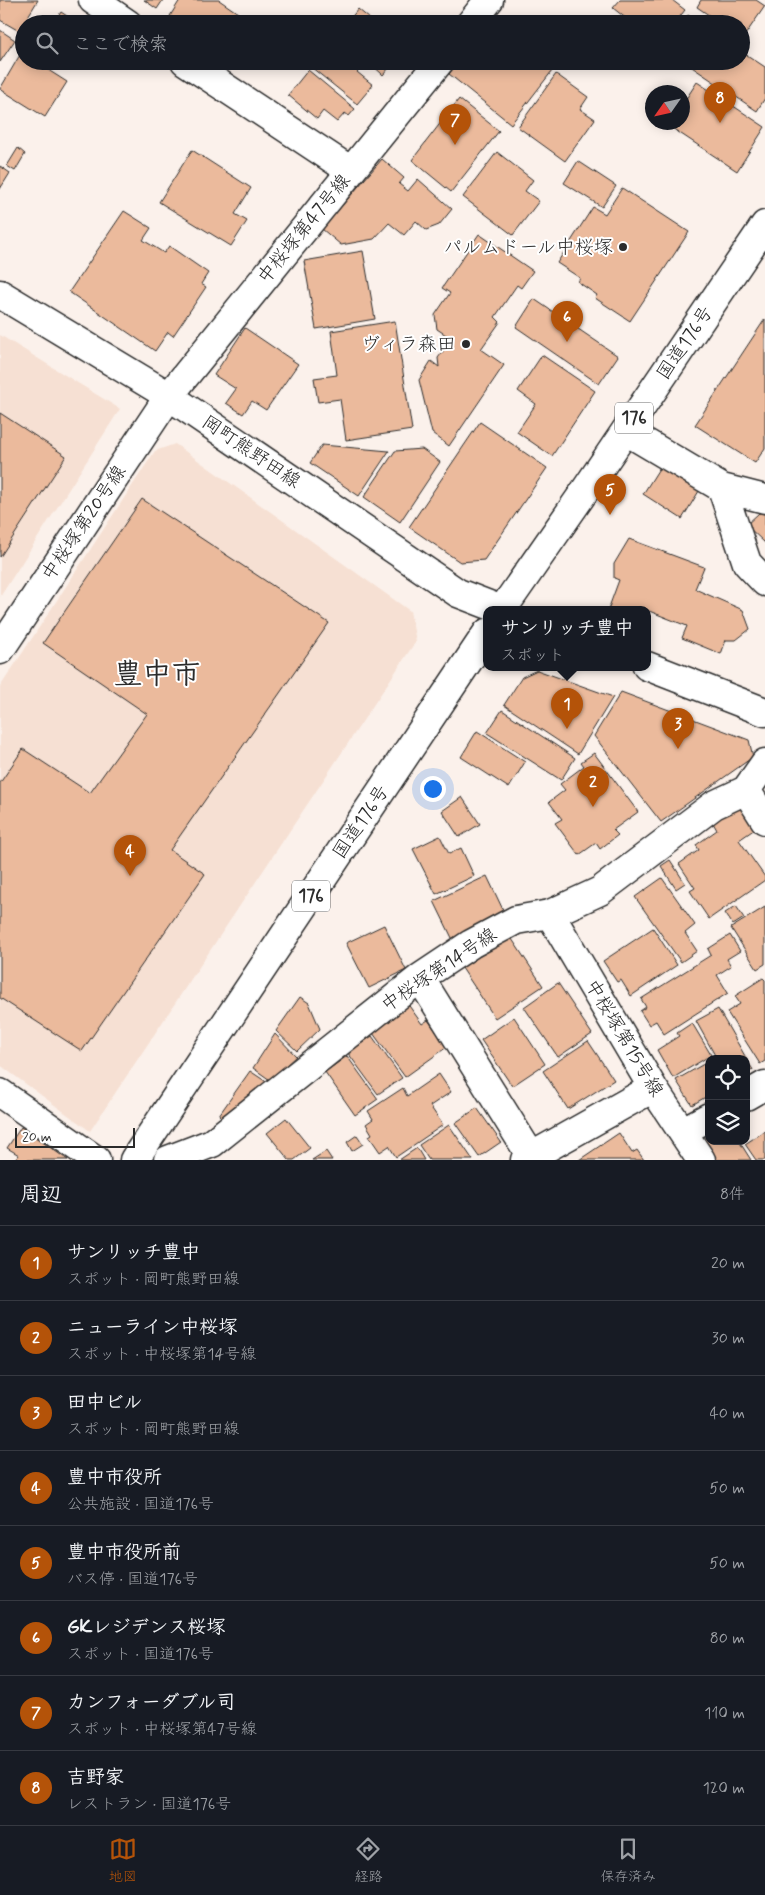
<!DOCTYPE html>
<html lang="ja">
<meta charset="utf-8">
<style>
:root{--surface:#171b24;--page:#20242c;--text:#f1f3f6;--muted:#9ea1a6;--line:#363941;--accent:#b45309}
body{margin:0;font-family:Mynerve,"Klee One",sans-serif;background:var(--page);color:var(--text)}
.controls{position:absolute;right:15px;bottom:15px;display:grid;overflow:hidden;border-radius:10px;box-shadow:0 2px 12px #0003}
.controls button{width:45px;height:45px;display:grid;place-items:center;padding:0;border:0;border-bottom:1px solid var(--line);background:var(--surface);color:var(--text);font:25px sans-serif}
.compass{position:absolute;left:645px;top:85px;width:45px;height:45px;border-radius:50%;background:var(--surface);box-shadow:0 2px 12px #0003;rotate:236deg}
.scale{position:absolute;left:15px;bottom:12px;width:120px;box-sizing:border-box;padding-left:5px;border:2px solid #2b2b2b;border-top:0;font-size:14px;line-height:18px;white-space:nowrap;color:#2b2b2b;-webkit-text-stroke:4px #fff;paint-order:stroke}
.you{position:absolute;left:432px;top:788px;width:18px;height:18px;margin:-12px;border:4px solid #fff;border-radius:50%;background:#1a73e8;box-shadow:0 0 0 8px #1a73e833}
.badge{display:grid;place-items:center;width:32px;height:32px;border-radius:50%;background:var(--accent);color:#fff;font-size:16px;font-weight:700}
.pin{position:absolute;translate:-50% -41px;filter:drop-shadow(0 1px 2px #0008)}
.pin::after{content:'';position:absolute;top:26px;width:18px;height:15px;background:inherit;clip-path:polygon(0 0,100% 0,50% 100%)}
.popup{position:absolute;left:483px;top:606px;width:168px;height:65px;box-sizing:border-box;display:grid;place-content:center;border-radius:10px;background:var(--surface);filter:drop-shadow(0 1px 4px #0005);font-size:16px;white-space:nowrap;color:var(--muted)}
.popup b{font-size:19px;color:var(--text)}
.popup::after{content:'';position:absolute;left:50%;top:100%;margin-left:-10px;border:10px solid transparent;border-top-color:var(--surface)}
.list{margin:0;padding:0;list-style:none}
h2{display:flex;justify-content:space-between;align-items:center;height:65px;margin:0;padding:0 20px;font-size:21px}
h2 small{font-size:16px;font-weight:400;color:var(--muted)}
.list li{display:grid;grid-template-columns:32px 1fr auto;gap:15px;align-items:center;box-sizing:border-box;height:75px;padding:0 20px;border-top:1px solid var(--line)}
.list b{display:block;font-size:19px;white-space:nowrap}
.list p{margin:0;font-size:16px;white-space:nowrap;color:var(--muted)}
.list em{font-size:16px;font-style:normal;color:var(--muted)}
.icon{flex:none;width:28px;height:28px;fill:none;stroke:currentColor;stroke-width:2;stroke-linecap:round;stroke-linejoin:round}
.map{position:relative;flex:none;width:765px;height:1160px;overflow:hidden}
.search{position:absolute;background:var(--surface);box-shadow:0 2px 12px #0003;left:15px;right:15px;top:15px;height:55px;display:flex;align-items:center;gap:12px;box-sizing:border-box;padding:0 18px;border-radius:28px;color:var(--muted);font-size:19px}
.sheet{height:665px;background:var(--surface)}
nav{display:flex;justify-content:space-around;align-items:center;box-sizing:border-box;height:70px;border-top:1px solid var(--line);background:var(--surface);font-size:14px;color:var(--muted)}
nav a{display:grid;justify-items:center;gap:2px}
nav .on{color:var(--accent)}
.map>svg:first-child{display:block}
.built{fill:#f6e0d3}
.building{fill:#ebba9c;stroke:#2b2b2b}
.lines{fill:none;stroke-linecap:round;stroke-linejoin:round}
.minor-casing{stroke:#2b2b2b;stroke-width:31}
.trunk-casing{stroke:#2b2b2b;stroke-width:31}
.minor{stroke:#fff;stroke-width:28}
.trunk{stroke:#fff;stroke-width:28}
.poi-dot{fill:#2b2b2b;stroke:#fff;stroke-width:2}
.labels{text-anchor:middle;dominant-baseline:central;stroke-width:4;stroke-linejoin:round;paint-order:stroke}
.shield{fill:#fff;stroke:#6b6b6b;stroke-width:1}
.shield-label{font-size:18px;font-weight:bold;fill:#2b2b2b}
.street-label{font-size:19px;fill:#2b2b2b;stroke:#fff}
.poi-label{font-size:19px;fill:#2b2b2b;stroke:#fff;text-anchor:end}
.town-label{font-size:29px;font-weight:bold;fill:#2b2b2b;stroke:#fff}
</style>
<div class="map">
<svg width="765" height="1160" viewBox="0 0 765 1160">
<rect width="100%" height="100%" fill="#fbf1eb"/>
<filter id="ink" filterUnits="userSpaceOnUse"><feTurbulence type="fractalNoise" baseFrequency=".02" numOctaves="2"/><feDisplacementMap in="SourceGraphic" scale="10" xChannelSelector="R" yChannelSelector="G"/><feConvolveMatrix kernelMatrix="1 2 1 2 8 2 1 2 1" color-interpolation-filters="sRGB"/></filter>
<g filter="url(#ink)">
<path class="built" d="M0,335l120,74 -120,188z
M175,444l235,167 6,30 -326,490 -90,-66v-378l155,-236z"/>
<path class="building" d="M0,0h38l-19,31 -19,-11z
M144,0h19l-6,9z
M180,0h39l19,13 -7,11h-49l-12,-8z
M620,0h52l13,10 -11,14h-41l-20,-16z
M701,0h55l9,6 -22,32 -2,-1v-13h-19l-25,-17z
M358,9l18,15h-30z
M61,12l18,12h-26z
M688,15l12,9h-18z
M0,30l15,10 -15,22z
M741,51l24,16v31l-8,13 -74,-50h58z
M21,53l3,2v6h10l33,21 -22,35 -45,-28z
M316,61h43l4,4 -6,7 16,13 -16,19 -46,-37z
M368,61h27l-12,14z
M459,61h81l12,10 -41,53 -62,-50z
M308,70l47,39 -6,7 -4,-3 -8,9 -14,-11 -6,8 -29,-24z
M556,74l32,23 -8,12 15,10 -30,42 -47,-34z
M697,82l68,45 -28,44 -68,-45 2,-4h11v-17z
M459,99l40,32 -48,61 -39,-32z
M18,148l7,6 -10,17 -8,-5z
M192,150l59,38 -16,26 12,7 -16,25 -72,-44z
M497,152l36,28 -8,11 14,10 -26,34 -50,-38z
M382,159l22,19 -5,6 9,7 10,-12 34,30 -13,16 -13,5 -10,-9 -12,14 -15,-12 -15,16 -33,6 -19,-16z
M578,161l38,25 -14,21 -38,-24z
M0,166l10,7 -10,16z
M622,188l67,44 -59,89 -35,-23 2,-3 -19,-13 2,-4 -23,-15 36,-56 12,7z
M124,211l27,17 -8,12 21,13 5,-7 39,27 -7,11 5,3 -33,49 -5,-4 -13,19 -86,-59z
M479,234l54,37 -12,17 -4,-3 -22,32 5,5 -19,27 23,16 -55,81 -17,-13 -13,-53 12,-19 8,6 -1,-9 14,-19 -15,-10 -2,-14 15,-22 -8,-5z
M363,251l12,68 -59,10 -12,-68z
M534,299l84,57 -19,28 -83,-57z
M765,319v129l-10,15 -60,-38z
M395,321l17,109 -66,10 -6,-41 -22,3 -4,-24 23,-3 -6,-44z
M245,328l53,36 -32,46 -14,-9 -9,13 -17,-11 10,-14 -22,-14z
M542,355l53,36 -43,65 -35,-24 19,-28 -18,-13z
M0,413l66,43 -66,101z
M480,422l67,46 -63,92 -24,2 -51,-35z
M322,445l67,6 -30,45 -49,-33z
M422,449l18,13 -40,60 -36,-25 31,-46z
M660,467l39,24 -17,28 -39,-25z
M142,499l187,124 -159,227 35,24 -123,177 -82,-53v-215l23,-34 67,44 57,-79 -104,-71z
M759,513h6v30l-19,-18z
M629,539l75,28 -9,22 48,21 7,19 -14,11h-10l-5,14 -39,-16 5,-12 -48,-19 -1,3h-30l11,-30 -5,-2v-14z
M537,670l76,27 -35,57 -74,-49 18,-28z
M621,692l128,48 4,17 -92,65 -67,-86z
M502,710l73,48 -14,22 -74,-47z
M477,731l48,31 -16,26 -48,-31z
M594,753l44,59 -25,18 5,5 -18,14 -4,-6 -17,12 -24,-32 7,-4 -13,-17 16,-12 -5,-6 24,-18 -3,-4z
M462,797l18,27 -21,13 -17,-26z
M739,805l16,24 -16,11 26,37v3l-56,39 -19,-28 5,-3 -16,-24 20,-14 -3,-5 21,-15 -4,-7z
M440,836l9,18 12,-6 13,28 -38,18 -23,-45z
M670,860l15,23 -9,6 -15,-23z
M487,876l18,38 -52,26 -19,-39z
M662,878l33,47 -10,8 12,18 -16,11 -46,-65z
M736,906l8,12 -11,7 -8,-12z
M765,907v57l-8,5 -26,-41z
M384,925l22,45 -37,18 -23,-45z
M653,928l24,37 -46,31 -10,-16 -4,2 -14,-21z
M730,935l10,16 -13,8 4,7 -14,9 11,18 -64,41 -8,-13 -7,4 -9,-14 6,-4 -5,-8 70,-44 -3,-6z
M510,936l33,50 -48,32 -33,-50z
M763,978l2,2v81l-5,3 -33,-52 13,-8 -5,-8z
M558,983l34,51 -34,23 -34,-50z
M300,997l9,6 11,26 -23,22 -21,-20z
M407,1003l15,21 6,-4 19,27 -42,30 -35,-48z
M718,1009l35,61 -7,3v-14h-29l-21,-38z
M514,1017l31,47 -33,22 -31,-46z
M692,1023l19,32 -38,23 -16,-28 22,-14 -2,-3z
M275,1034l21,22 -26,24 -17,-12z
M372,1036l30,42 -24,16 -30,-41z
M588,1041l26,39 -46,29 -25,-38z
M347,1056l31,43 -23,16 -30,-43z
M709,1061v34l-17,10 -16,-25z
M250,1071l18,12 -45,36 -4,-4z
M439,1074l12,18 -21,14 13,19 -47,32 -7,-11 -9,6 -11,-16 3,-2 -6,-10 7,-5 -5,-8 35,-23 4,8z
M477,1108l24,34 -22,15 -24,-34z
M286,1118l24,30 -16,12h-5l-22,-27z
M449,1125l24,35h-44l-10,-15z
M21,1127l47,33h-53l4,-5 -12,-7z
M765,1131v29h-9l-11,-16z
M619,1133l13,20 5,-3 7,10h-65z
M357,1135l6,9 -11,7 -5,-9z
M709,1136v5h30l12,19h-34l-14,-21z
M417,1148l7,12h-25z
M326,1151l6,9h-20z"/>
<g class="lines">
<g class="minor-casing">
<path id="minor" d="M93,0l35,24
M470,24l19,-24
M185,61l166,110
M0,294l169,102 289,197 44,17
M626,431l96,57 43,11
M722,488l25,75 18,19
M0,650l169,-254 271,-335
M647,666l118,46
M746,790l19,30
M550,914l103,174 48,72
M420,978l111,178
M0,1093l96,67
M746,1096l19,-11
M683,1131l26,-14
M168,1160l44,-17 208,-165 51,-34 45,-24 34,-6 50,-23 114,-86 32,-15 19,-27
M525,1160l128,-72"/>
</g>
<g class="trunk-casing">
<path id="trunk" d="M502,610l80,-115 183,-270
M134,1160l353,-527"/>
</g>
<use href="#minor" class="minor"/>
<use href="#trunk" class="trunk"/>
</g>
</g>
<g class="poi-dot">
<circle cx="623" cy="247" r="5"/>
<circle cx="466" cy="344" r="5"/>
</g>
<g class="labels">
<g class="shield">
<rect x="615" y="402.5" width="38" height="31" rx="4"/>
<rect x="292" y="880.5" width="38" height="31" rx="4"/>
</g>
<g class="shield-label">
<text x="634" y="418">176</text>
<text x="311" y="896">176</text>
</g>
<g class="street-label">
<text transform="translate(304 229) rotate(-51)">中桜塚第47号線</text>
<text transform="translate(685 343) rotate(-56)">国道176号</text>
<text transform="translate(251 452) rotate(34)">岡町熊野田線</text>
<text transform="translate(84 523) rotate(-56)">中桜塚第20号線</text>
<text transform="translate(361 822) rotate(-56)">国道176号</text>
<text transform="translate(439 970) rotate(-34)">中桜塚第14号線</text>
<text transform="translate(624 1038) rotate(59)">中桜塚第15号線</text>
</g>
<g class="poi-label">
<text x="613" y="247">パルムドール中桜塚</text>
<text x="456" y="344">ヴィラ森田</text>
</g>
<g class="town-label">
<text x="157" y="675">豊中市</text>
</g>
</g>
</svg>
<div class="controls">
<button><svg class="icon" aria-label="locate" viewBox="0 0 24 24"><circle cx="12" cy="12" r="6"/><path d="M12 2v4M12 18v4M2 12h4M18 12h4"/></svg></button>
<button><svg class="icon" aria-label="layers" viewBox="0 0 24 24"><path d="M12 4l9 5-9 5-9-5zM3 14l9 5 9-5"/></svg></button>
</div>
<svg class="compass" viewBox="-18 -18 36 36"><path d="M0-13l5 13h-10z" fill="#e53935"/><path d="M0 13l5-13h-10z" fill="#9ea1a6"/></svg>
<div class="scale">20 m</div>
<div class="you"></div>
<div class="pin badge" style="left:567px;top:729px">1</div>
<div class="popup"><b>サンリッチ豊中</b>スポット</div>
<div class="pin badge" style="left:593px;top:807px">2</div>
<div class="pin badge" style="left:678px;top:749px">3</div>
<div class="pin badge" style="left:130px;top:876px">4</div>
<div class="pin badge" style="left:610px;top:515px">5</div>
<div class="pin badge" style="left:567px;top:342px">6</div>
<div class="pin badge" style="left:455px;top:145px">7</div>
<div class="pin badge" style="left:720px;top:123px">8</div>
<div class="search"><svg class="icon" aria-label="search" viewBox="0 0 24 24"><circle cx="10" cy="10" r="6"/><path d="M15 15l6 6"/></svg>ここで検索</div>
</div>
<section class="sheet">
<h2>周辺<small>8件</small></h2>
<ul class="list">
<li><span class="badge">1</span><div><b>サンリッチ豊中</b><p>スポット · 岡町熊野田線</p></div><em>20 m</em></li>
<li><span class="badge">2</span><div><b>ニューライン中桜塚</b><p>スポット · 中桜塚第14号線</p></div><em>30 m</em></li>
<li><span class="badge">3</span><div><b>田中ビル</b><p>スポット · 岡町熊野田線</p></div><em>40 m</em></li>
<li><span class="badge">4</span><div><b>豊中市役所</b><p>公共施設 · 国道176号</p></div><em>50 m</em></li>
<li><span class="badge">5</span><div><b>豊中市役所前</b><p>バス停 · 国道176号</p></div><em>50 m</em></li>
<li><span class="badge">6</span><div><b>GKレジデンス桜塚</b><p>スポット · 国道176号</p></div><em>80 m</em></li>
<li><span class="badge">7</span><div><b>カンフォーダブル司</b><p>スポット · 中桜塚第47号線</p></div><em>110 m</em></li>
<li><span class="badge">8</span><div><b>吉野家</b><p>レストラン · 国道176号</p></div><em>120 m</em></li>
</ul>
</section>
<nav>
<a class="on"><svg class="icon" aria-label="map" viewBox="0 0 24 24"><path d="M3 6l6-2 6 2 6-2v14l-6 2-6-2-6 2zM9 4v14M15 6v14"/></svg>地図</a>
<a><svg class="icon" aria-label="directions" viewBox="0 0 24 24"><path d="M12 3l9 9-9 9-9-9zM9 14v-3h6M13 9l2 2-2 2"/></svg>経路</a>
<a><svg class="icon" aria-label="saved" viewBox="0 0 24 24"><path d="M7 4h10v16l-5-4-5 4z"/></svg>保存済み</a>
</nav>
